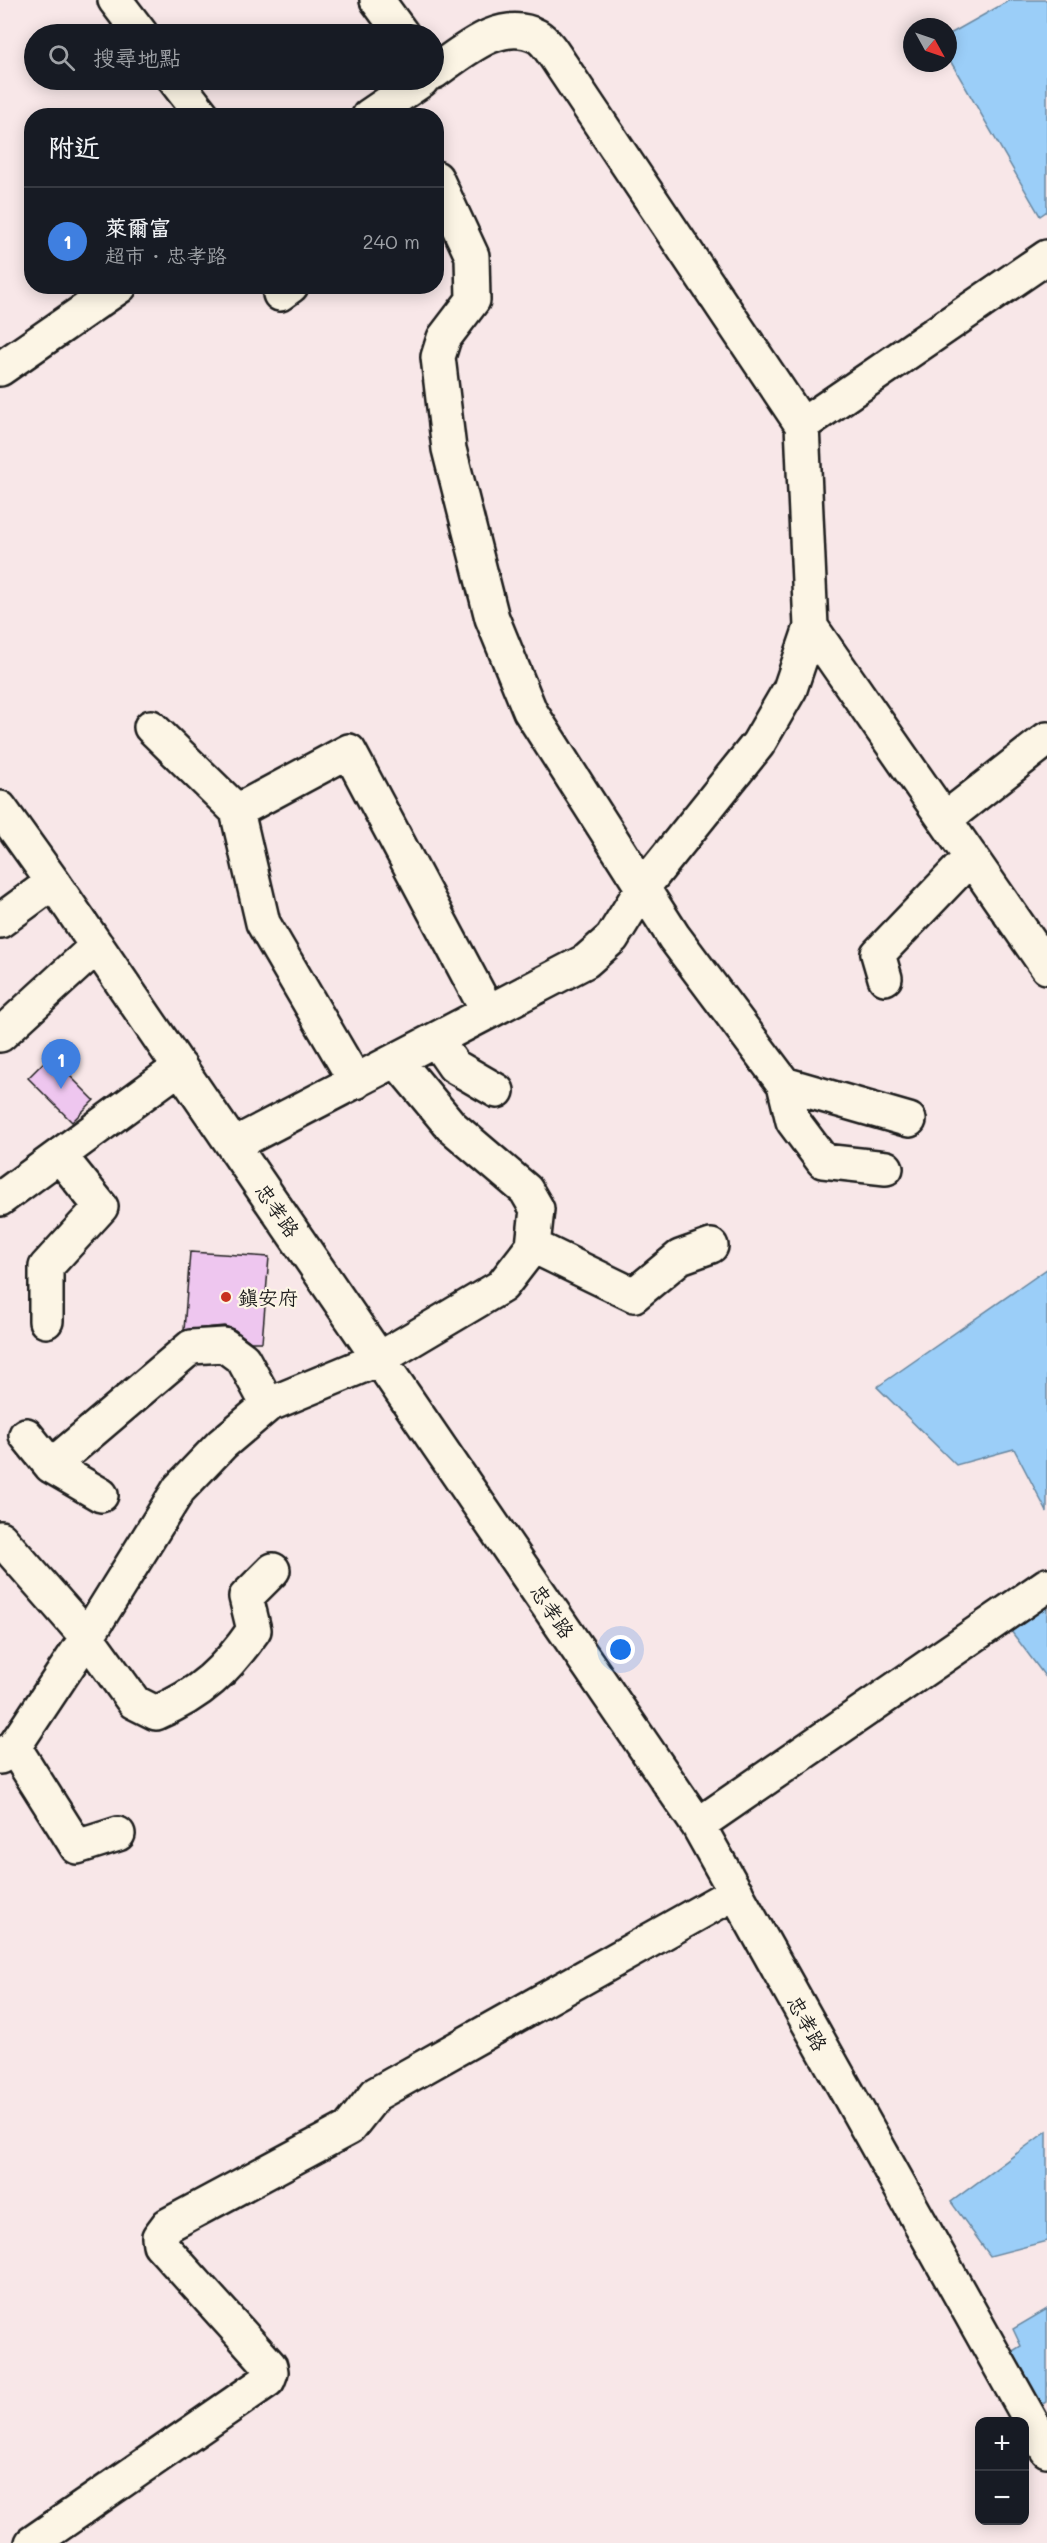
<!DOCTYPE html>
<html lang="zh-TW">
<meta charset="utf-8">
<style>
:root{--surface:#171b24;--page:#20242c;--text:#f1f3f6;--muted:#9ea1a6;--line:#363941;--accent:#c8321e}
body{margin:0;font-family:Mali,"LXGW WenKai TC",sans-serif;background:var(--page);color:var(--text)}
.controls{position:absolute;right:18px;bottom:18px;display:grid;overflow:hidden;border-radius:12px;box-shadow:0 3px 15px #0003}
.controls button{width:54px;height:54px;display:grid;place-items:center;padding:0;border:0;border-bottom:2px solid var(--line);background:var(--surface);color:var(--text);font:30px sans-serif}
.compass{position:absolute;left:903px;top:18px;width:54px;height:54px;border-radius:50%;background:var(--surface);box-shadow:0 3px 15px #0003;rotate:130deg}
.you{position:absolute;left:621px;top:1650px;width:21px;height:21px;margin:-15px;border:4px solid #fff;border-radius:50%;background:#1a73e8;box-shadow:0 0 0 9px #1a73e833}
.badge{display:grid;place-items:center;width:39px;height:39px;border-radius:50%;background:var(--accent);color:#fff;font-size:20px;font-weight:700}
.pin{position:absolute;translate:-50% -50px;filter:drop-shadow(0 2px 3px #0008)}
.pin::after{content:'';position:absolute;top:32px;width:21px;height:18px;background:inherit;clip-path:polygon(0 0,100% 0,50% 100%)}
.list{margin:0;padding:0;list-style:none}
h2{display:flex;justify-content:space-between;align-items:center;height:78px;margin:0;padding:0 24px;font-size:26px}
h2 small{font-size:20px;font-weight:400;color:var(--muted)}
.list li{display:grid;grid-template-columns:39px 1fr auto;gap:18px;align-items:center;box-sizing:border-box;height:108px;padding:0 24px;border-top:2px solid var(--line)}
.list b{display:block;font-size:22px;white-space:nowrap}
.list p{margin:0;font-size:20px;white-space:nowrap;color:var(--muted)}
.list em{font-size:20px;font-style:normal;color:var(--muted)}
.icon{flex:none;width:33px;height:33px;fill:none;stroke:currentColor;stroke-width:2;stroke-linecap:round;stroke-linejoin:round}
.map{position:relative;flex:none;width:1047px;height:2543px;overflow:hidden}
.search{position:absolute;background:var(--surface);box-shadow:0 3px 15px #0003;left:24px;top:24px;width:420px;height:66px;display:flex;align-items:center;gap:15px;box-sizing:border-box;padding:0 21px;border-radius:33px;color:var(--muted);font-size:22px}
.panel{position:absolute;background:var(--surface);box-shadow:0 3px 15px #0003;left:24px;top:108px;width:420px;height:186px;border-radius:24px}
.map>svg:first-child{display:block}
.water{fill:#9bcef8;stroke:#6887a0;stroke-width:1.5}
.building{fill:#eec6ef;stroke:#1c1c1c;stroke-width:1.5}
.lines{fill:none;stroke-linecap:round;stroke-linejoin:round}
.minor-casing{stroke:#1c1c1c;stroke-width:38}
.minor{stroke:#fcf5e5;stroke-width:33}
.poi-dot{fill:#c8321e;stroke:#fcf5e5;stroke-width:2}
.labels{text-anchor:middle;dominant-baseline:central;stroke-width:4.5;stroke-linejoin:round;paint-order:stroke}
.street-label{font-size:20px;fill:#1c1c1c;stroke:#fcf5e5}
.poi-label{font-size:20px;fill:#1c1c1c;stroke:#fcf5e5;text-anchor:start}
</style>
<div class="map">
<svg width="1047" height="2543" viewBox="0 0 1047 2543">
<rect width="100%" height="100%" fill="#f8e7e8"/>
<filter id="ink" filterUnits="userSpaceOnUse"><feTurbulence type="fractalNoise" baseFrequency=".0167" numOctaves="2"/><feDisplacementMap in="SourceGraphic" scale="12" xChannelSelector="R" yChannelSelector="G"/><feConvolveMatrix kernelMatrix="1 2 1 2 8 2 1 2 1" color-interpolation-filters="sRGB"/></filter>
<g filter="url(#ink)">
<path class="water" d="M1010,0h37v211l-7,5 -92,-159v-22z
M1047,1269v243l-33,-63 -58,16 -79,-78z
M1047,1592v87l-39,-52z
M1047,2131v110l-57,15 -39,-54z
M1047,2309v93l-5,3 -49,-42 28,-17 -8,-17z"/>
<path class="building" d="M50,1056l44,44 -22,22 -44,-44z
M190,1252l79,5 -7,85h-11l-16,-12 -11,-4 -40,4z"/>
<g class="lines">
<g class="minor-casing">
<path id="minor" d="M115,0l26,34
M377,0l25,34
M434,72c29,-20 67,-55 103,-36 9,5 18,20 24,29l241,360
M175,80l28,36
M369,116l53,-36
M436,178l36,78 1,44 -29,38 -6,19 11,92 43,169 38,93 144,226 110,147 9,37 30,40 63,7
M280,294l11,-8
M0,369l120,-83
M811,627l236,340
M151,727l86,84
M0,808l53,74 645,943 349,625
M945,819l102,-80
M0,921l53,-39
M885,978l-7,-24 93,-97
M0,1035l97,-89
M436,1040l18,26 43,25
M356,1082l-93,-159 -26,-112 112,-60 139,261
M784,1084l125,36
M233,1145l353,-184 26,-23 32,-52 114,-142 32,-55 21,-62 -9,-202 245,-168
M0,1199l180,-132
M533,1246l101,49 46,-38 31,-11
M46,1321v-54l55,-60 -41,-51
M26,1435l25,31 50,29
M51,1466l140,-119 33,-2 19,14 25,46
M0,1538l87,99 47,65 22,11c45,-19 70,-43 98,-83l-8,-33 27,-27
M14,1747l63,100 41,-13
M0,1757l14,-10 73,-110 92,-148 43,-45 46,-39 111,-46 123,-73 31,-40 4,-37 -11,-19 -75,-64 -54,-65
M698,1825l349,-240
M32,2543l236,-163 3,-8 -1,-6 -110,-122 -1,-7 9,-12 181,-97 27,-34 360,-202"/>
</g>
<use href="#minor" class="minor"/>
</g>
</g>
<circle class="poi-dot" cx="226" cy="1297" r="6"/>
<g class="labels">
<g class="street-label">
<text transform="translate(278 1210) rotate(55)">忠孝路</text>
<text transform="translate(553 1611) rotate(56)">忠孝路</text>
<text transform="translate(808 2023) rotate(61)">忠孝路</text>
</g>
<g class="poi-label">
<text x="238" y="1297">鎮安府</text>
</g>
</g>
</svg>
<div class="controls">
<button>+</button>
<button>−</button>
</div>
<svg class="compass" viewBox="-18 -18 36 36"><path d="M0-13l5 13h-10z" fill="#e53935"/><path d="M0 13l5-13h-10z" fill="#9ea1a6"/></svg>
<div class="you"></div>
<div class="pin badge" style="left:61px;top:1089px;background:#3f7fe0">1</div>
<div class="search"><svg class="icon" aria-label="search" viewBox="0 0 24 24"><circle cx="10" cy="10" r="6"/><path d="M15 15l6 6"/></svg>搜尋地點</div>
<section class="panel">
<h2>附近<small></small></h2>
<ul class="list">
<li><span class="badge" style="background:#3f7fe0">1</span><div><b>萊爾富</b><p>超市 · 忠孝路</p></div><em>240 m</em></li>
</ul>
</section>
</div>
